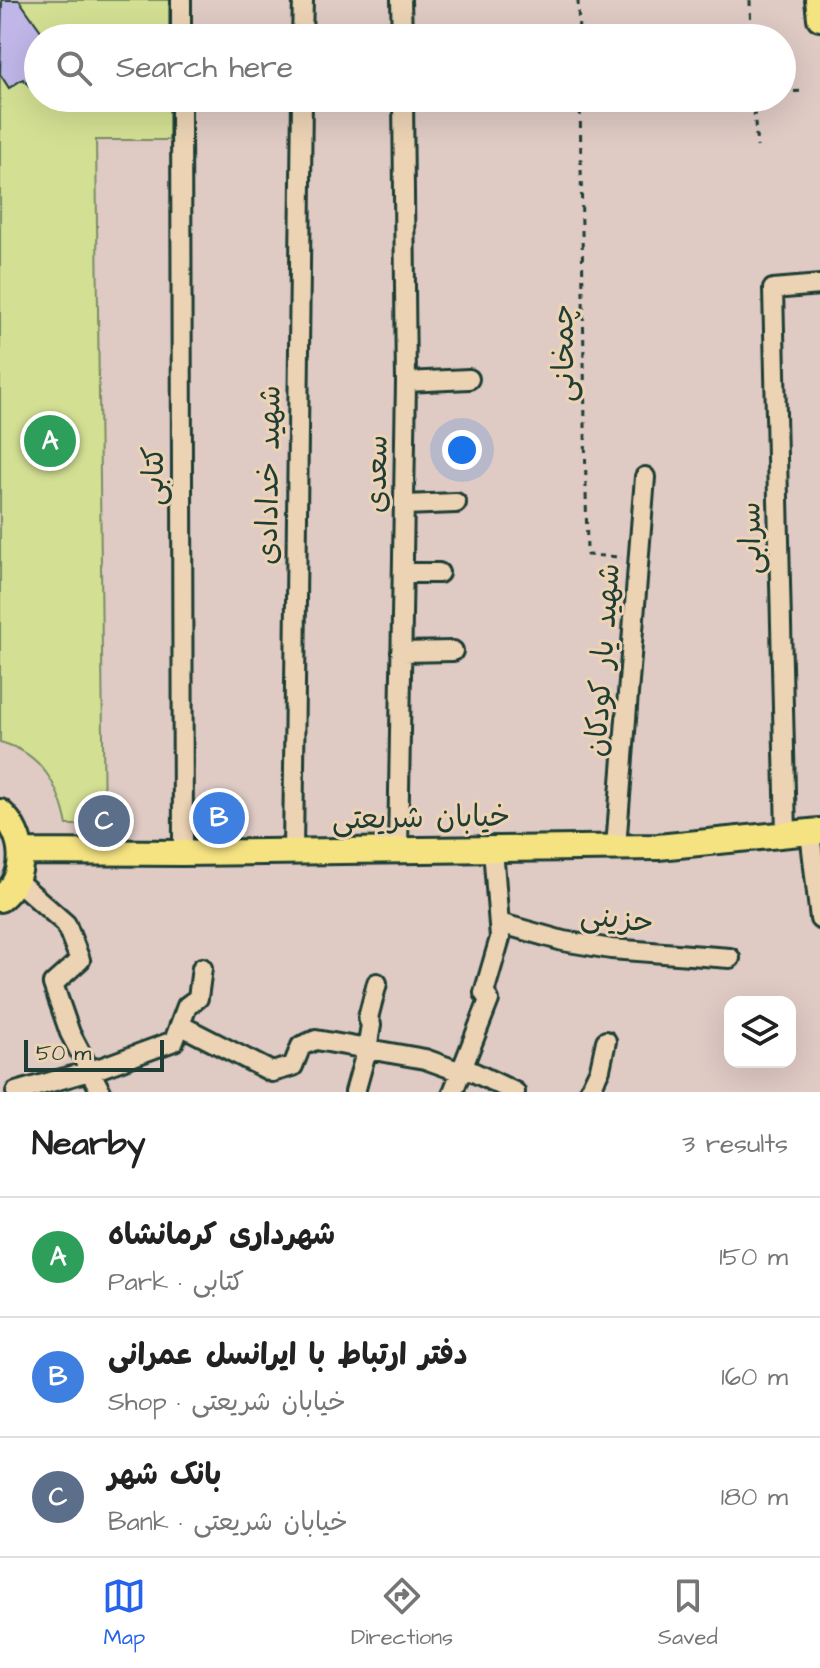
<!DOCTYPE html>
<meta charset="utf-8">
<style>
:root{--surface:#fff;--page:#f2f2f2;--text:#222;--muted:#767676;--line:#e0e0e0;--accent:#2563eb}
body{margin:0;font-family:"Architects Daughter","Playpen Sans Arabic",sans-serif;background:var(--page);color:var(--text)}
.controls{position:absolute;right:24px;bottom:24px;display:grid;overflow:hidden;border-radius:16px;box-shadow:0 8px 32px #0002}
.controls button{width:72px;height:72px;display:grid;place-items:center;padding:0;border:0;border-bottom:2px solid var(--line);background:var(--surface);color:var(--text);font:40px sans-serif}
.scale{position:absolute;left:24px;bottom:20px;width:140px;box-sizing:border-box;padding-left:8px;border:4px solid #1f3d34;border-top:0;font-size:22px;line-height:28px;white-space:nowrap;color:#1f3d34;-webkit-text-stroke:6px #ecd3b4;paint-order:stroke}
.you{position:absolute;left:462px;top:450px;width:28px;height:28px;margin:-20px;border:6px solid #fff;border-radius:50%;background:#1a73e8;box-shadow:0 0 0 12px #1a73e833}
.badge{display:grid;place-items:center;width:52px;height:52px;border-radius:50%;background:var(--accent);color:#fff;font-size:26px;font-weight:700}
.pin{position:absolute;translate:-50% -50%;border:4px solid #fff;box-shadow:0 2px 8px #0006}
.list{margin:0;padding:0;list-style:none}
h2{display:flex;justify-content:space-between;align-items:center;height:104px;margin:0;padding:0 32px;font-size:34px}
h2 small{font-size:26px;font-weight:400;color:var(--muted)}
.list li{display:grid;grid-template-columns:52px 1fr auto;gap:24px;align-items:center;box-sizing:border-box;height:120px;padding:0 32px;border-top:2px solid var(--line)}
.list b{display:block;font-size:30px;white-space:nowrap}
.list p{margin:0;font-size:26px;white-space:nowrap;color:var(--muted)}
.list em{font-size:26px;font-style:normal;color:var(--muted)}
.icon{flex:none;width:44px;height:44px;fill:none;stroke:currentColor;stroke-width:2;stroke-linecap:round;stroke-linejoin:round}
.map{position:relative;flex:none;width:820px;height:1092px;overflow:hidden}
.search{position:absolute;background:var(--surface);box-shadow:0 8px 32px #0002;left:24px;right:24px;top:24px;height:88px;display:flex;align-items:center;gap:20px;box-sizing:border-box;padding:0 28px;border-radius:44px;color:var(--muted);font-size:30px}
.sheet{height:464px;background:var(--surface)}
nav{display:flex;justify-content:space-around;align-items:center;box-sizing:border-box;height:112px;border-top:2px solid var(--line);background:var(--surface);font-size:22px;color:var(--muted)}
nav a{display:grid;justify-items:center;gap:4px}
nav .on{color:var(--accent)}
.map>svg:first-child{display:block}
.green{fill:#d3e093;stroke:#798e64;stroke-width:2}
.building{fill:#c0b6e8;stroke:#1f3d34;stroke-width:2}
.lines{fill:none;stroke-linecap:round;stroke-linejoin:round}
.minor-casing{stroke:#1f3d34;stroke-width:24}
.major-casing{stroke:#1f3d34;stroke-width:30}
.path{stroke:#1f3d34;stroke-width:3;stroke-dasharray:6 6;stroke-linecap:butt}
.minor{stroke:#ecd3b4;stroke-width:18}
.major{stroke:#f5e382;stroke-width:24}
.labels{text-anchor:middle;dominant-baseline:central;stroke-width:6;stroke-linejoin:round;paint-order:stroke}
.street-label{font-size:30px;fill:#1f3d34;stroke:#ecd3b4}
</style>
<div class="map">
<svg width="820" height="1092" viewBox="0 0 820 1092">
<rect width="100%" height="100%" fill="#dfcac4"/>
<filter id="ink" filterUnits="userSpaceOnUse"><feTurbulence type="fractalNoise" baseFrequency=".0125" numOctaves="2"/><feDisplacementMap in="SourceGraphic" scale="16" xChannelSelector="R" yChannelSelector="G"/><feConvolveMatrix kernelMatrix="1 2 1 2 8 2 1 2 1" color-interpolation-filters="sRGB"/></filter>
<g filter="url(#ink)">
<path class="green" d="M0,0h169v38h-131v60h131v42h-73l8,685h-37c-8,-39 -25,-72 -67,-83z"/>
<path class="building" d="M2,0h17l27,38h-8v47l-6,4 -9,-10 -14,9 -9,-14z"/>
<g class="lines">
<g class="minor-casing">
<path id="minor" d="M181,0v38
M401,0l1,38
M302,38l1,-38
M181,98l2,755
M406,382l63,-3
M404,505l52,-2
M403,573h36
M401,652l52,-1
M810,832l10,87
M786,834l-13,-545 47,-4
M616,847l29,-370
M398,850l8,-468 -3,-284
M293,852l9,-754
M16,880l50,44 14,36 -27,24 17,49 31,59
M499,923l64,18 48,8 119,9
M180,1025l92,47 21,-6 8,-20 15,-6 109,19 36,13 10,-1 44,21
M16,1092l87,-25 71,-26 13,-35 11,-8 4,-30
M355,1092l12,-43 4,-24 -3,-7 9,-35
M453,1092l36,-92 -5,-7 16,-55 -7,-89
M589,1092l11,-23 6,-28"/>
</g>
<g class="major-casing">
<path id="major" d="M818,0l2,18
M0,812c26,23 29,65 0,87
M21,852l162,1 475,-6 162,-16"/>
</g>
<path class="path" d="M578,0l1,38
M750,0l1,38
M782,92l24,-1
M580,98l7,457 35,2
M753,98l4,49
M580,103l90,-5"/>
<use href="#minor" class="minor"/>
<use href="#major" class="major"/>
</g>
</g>
<g class="labels">
<g class="street-label">
<text transform="translate(564 353) rotate(-91)">چمخانی</text>
<text transform="translate(377 474) rotate(-89)">سعدی</text>
<text transform="translate(269 475) rotate(-89)">شهید خدادادی</text>
<text transform="translate(154 476) rotate(-90)">کتابی</text>
<text transform="translate(751 538) rotate(-91)">سرابی</text>
<text transform="translate(603 660) rotate(-86)">شهید یار کودکان</text>
<text transform="translate(421 818) rotate(-1)">خیابان شریعتی</text>
<text transform="translate(617 919) rotate(7)">حزینی</text>
</g>
</g>
</svg>
<div class="controls">
<button><svg class="icon" aria-label="layers" viewBox="0 0 24 24"><path d="M12 4l9 5-9 5-9-5zM3 14l9 5 9-5"/></svg></button>
</div>
<div class="scale">50 m</div>
<div class="you"></div>
<div class="pin badge" style="left:50px;top:441px;background:#2e9e5b">A</div>
<div class="pin badge" style="left:219px;top:818px;background:#3f7fe0">B</div>
<div class="pin badge" style="left:104px;top:821px;background:#5c6f8a">C</div>
<div class="search"><svg class="icon" aria-label="search" viewBox="0 0 24 24"><circle cx="10" cy="10" r="6"/><path d="M15 15l6 6"/></svg>Search here</div>
</div>
<section class="sheet">
<h2>Nearby<small>3 results</small></h2>
<ul class="list">
<li><span class="badge" style="background:#2e9e5b">A</span><div><b>شهرداری کرمانشاه</b><p>Park · کتابی</p></div><em>150 m</em></li>
<li><span class="badge" style="background:#3f7fe0">B</span><div><b>دفتر ارتباط با ایرانسل عمرانی</b><p>Shop · خیابان شریعتی</p></div><em>160 m</em></li>
<li><span class="badge" style="background:#5c6f8a">C</span><div><b>بانک شهر</b><p>Bank · خیابان شریعتی</p></div><em>180 m</em></li>
</ul>
</section>
<nav>
<a class="on"><svg class="icon" aria-label="map" viewBox="0 0 24 24"><path d="M3 6l6-2 6 2 6-2v14l-6 2-6-2-6 2zM9 4v14M15 6v14"/></svg>Map</a>
<a><svg class="icon" aria-label="directions" viewBox="0 0 24 24"><path d="M12 3l9 9-9 9-9-9zM9 14v-3h6M13 9l2 2-2 2"/></svg>Directions</a>
<a><svg class="icon" aria-label="saved" viewBox="0 0 24 24"><path d="M7 4h10v16l-5-4-5 4z"/></svg>Saved</a>
</nav>
